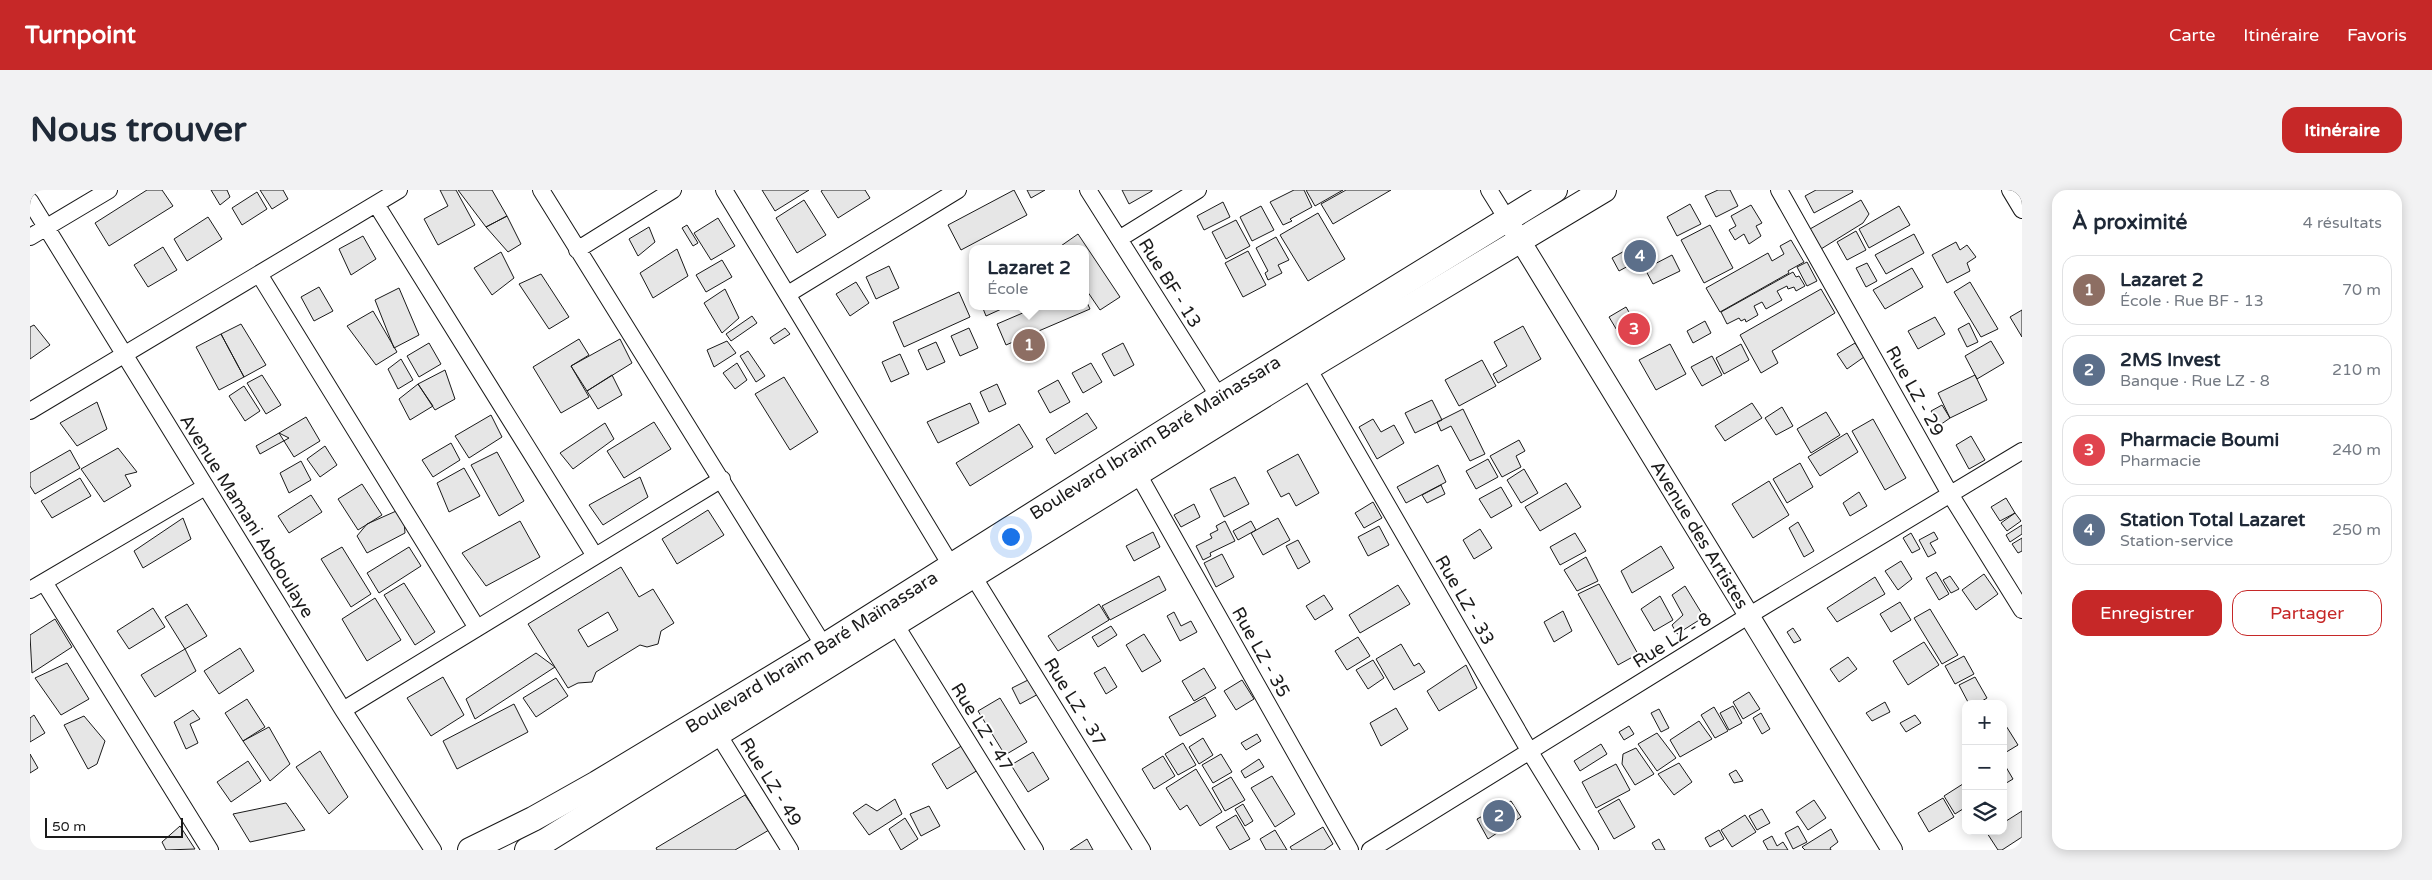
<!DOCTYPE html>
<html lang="fr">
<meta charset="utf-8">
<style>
:root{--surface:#fff;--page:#f2f2f3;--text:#1f2937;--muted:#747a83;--line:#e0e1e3;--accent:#c62828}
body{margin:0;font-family:"Varela Round",sans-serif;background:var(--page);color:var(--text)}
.controls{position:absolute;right:15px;bottom:15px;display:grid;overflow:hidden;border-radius:10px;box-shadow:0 2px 12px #0003}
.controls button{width:45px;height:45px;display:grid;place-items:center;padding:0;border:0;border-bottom:1px solid var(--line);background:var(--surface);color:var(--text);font:25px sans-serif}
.scale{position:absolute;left:15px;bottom:12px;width:138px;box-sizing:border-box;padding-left:5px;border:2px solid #1a1a1a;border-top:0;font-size:14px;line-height:18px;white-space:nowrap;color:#1a1a1a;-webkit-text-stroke:4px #fff;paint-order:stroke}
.you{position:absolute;left:980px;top:346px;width:18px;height:18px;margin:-12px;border:4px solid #fff;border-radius:50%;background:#1a73e8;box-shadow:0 0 0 8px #1a73e833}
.badge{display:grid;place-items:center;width:32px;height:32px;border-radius:50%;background:var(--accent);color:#fff;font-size:16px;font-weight:700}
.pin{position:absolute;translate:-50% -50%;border:2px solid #fff;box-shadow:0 1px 5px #0006}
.popup{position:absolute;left:939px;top:55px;width:120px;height:65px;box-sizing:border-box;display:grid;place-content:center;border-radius:10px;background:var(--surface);filter:drop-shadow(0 1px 4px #0005);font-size:16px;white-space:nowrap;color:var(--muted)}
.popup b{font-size:19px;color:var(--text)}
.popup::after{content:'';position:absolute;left:50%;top:100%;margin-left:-10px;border:10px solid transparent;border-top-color:var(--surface)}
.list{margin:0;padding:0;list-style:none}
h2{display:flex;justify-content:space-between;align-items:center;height:65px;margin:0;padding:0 20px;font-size:21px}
h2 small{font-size:16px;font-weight:400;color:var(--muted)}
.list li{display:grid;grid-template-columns:32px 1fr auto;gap:15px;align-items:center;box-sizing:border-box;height:70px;margin:0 10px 10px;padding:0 10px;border:1px solid var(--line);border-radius:15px}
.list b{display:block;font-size:19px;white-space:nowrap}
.list p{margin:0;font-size:16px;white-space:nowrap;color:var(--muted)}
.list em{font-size:16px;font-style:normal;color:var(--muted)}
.actions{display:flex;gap:10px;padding:15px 20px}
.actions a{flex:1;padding:11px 0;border:1px solid var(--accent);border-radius:15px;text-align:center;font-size:18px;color:var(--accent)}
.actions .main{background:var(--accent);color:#fff}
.icon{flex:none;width:28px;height:28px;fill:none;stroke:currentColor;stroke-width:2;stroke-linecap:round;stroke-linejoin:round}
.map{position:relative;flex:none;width:1992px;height:660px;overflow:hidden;border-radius:15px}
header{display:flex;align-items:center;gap:30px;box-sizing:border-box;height:70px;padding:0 25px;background:var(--accent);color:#fff}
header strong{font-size:24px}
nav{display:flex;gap:28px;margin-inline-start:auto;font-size:18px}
.intro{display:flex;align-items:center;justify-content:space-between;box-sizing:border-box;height:120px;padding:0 30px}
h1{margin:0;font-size:35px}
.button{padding:12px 22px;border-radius:15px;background:var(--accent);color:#fff;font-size:18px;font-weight:700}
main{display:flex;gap:30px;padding:0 30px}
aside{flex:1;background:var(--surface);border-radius:15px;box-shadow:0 2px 12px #0003}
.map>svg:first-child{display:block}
.building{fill:#e6e6e6;stroke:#1a1a1a;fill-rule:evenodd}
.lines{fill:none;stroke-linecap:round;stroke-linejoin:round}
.minor-casing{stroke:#1a1a1a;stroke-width:18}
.tertiary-casing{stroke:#1a1a1a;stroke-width:22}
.secondary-casing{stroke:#1a1a1a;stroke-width:26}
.minor{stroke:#fff;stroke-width:16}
.tertiary{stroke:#fff;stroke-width:20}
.secondary{stroke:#fff;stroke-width:24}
.labels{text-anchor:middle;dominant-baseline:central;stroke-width:4;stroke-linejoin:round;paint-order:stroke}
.street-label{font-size:18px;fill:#1a1a1a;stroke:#fff}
</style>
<header>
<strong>Turnpoint</strong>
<nav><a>Carte</a><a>Itinéraire</a><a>Favoris</a></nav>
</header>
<div class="intro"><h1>Nous trouver</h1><a class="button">Itinéraire</a></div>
<main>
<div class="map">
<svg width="1992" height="660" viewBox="0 0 1992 660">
<rect width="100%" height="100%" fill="#fff"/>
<path class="building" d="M117,0h15l11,16 -64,40 -14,-23z
M181,0h16l3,7 -10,8z
M230,0h23l5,9 -16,10z
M410,0h16l19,35 -37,20 -14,-26 24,-13z
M428,0h34l15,26 -21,11z
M732,0h47l-34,21z
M793,0h42l5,8 -32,20 -17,-27z
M984,0l13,25 -66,35 -13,-25z
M997,0h18l-14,8z
M1092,0h30v1l-23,13z
M1264,0h10l8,17 -22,12 2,2 -9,4 -13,-23z
M1276,0h37l-28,16z
M1316,0h45l-58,34 -12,-20z
M1688,0h12l8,16 -22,11 -11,-21z
M1786,0h36l1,2 -39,21 -9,-17z
M227,2l10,17 -25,16 -10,-17z
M774,10l22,35 -29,18 -21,-35z
M1831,10l8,14 -6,9 -42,26 -11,-20z
M1193,12l7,15 -26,13 -7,-14z
M1660,14l11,20 -24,12 -10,-19z
M1721,15l11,18 -6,3 5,10 -12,8 -5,-10 -9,6 -6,-10 7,-4 -5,-10z
M1231,16l13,24 -22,11 -12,-24z
M1869,16l11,19 -41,23 -10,-19z
M1288,23l27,46 -37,22 -28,-46z
M477,26l14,28 -13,8 -22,-25z
M178,27l14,22 -35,22 -13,-22z
M688,28l17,28 -24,14 -17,-27z
M1206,30l14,26 -24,13 -14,-27z
M657,35l11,18 -5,3 -11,-18z
M1680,35l23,43 -29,15 -23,-43z
M619,37l6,15 -17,14 -9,-17z
M1826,41l10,19 -19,10 -10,-18z
M1048,44l42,63 -20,13 -15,-22v-39l-27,-1z
M1884,44l10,19 -38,21 -11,-19z
M333,46l13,23 -25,16 -12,-26z
M1246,47l13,23 -11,5 4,8 -14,7 -3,-7 3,-2 -12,-23z
M1614,50l8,13 -33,18 -7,-13z
M1761,50l13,22 -16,9 1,2 -69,39 -14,-24 62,-35 4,8 12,-7 -4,-8z
M1926,52l4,8 7,-5 9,12 -9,6 3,8 -23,12 -15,-28z
M133,57l14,23 -29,17 -14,-22z
M647,59l11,27 -35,22 -13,-25z
M1218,61l18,34 -23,12 -18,-34z
M471,62l13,26 -22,17 -18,-27z
M1642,65l8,16 -27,13 -8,-15z
M692,70l10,17 -26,15 -10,-17z
M1777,72l10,19 -10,5 -10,-19z
M1837,73l10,18 -11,6 -10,-19z
M859,76l10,22 -23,11 -10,-22z
M1882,78l11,19 -38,22 -12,-19z
M1763,82l3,5 3,-1 6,10 -9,5 -2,-4 -6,2 -1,-3 -10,5 5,9 -16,9 -4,-7 -8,4 4,9 -12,7 -1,-3 -4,2 -2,-3 -12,6 -6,-12z
M511,84l28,43 -20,12 -30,-45z
M826,92l13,21 -19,13 -14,-22z
M1940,92l28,47 -17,8 -27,-45z
M289,97l14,24 -19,10 -13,-24z
M369,98l20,47 -25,13 -19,-48z
M695,99l14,29 -17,15 -18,-30z
M1791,99l14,24 -63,38 6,12 -17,10 -21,-38z
M929,102l11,25 -66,30 -11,-25z
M1055,108l5,11 -84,36 -9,-21 42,-18h46z
M952,116h26l-22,10z
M1596,117l18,31 -14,8 -9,-15 -3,1 -9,-15z
M1992,120v27l-12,-20z
M343,121l24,41 -21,13 -29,-39z
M722,126l5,7 -26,18 -5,-7z
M1905,127l10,17 -27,15 -10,-18z
M1675,131l6,12 -18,10 -6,-12z
M1939,133l9,19 -11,5 -9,-18z
M211,134l25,41 -22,12 -23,-43z
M4,135l16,20 -20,14v-32z
M1493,136l18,33 -43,24 -5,-9 14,-8 -13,-24z
M755,138l5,6 -16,10 -4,-6z
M939,138l9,20 -18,8 -9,-20z
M191,144l23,43 -25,13 -23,-43z
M549,149l10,16 -18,11 18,31 -28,16 -28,-46z
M590,149l12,24 -45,28 -16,-25z
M697,151l9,12 -22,14 -7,-17z
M1961,151l13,22 -27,16 -12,-23z
M906,152l9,20 -18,8 -9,-20z
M399,153l12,21 -22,13 -12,-21z
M1093,153l11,22 -20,11 -12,-22z
M1825,153l9,14 -17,12 -10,-15z
M1640,154l16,30 -30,16 -17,-30z
M1711,154l8,16 -25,14 -8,-16z
M718,161l17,25 -9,6 -16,-26z
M870,164l9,20 -18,8 -9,-20z
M1682,166l10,19 -20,11 -11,-19z
M371,169l12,21 -15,9 -10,-20z
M1452,170l14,26 -37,20 -14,-26z
M707,173l10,17 -12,9 -12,-16z
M1061,173l11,19 -19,11 -11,-20z
M415,180l10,29 -20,11 -17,-26z
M232,185l19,30 -15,9 -19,-31z
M582,185l10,20 -24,14 -11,-18z
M1945,185l12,25 -37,18 -12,-25z
M754,187l34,55 -28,18 -35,-56z
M1028,190l12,22 -20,11 -12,-22z
M388,194l15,22 -23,14 -11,-21z
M967,194l9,20 -17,8 -9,-20z
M214,196l16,25 -15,10 -16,-25z
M1402,210l10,20 -27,13 -10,-20z
M67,212l10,27 -30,17 -17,-23z
M940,213l9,20 -41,20 -11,-21z
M1722,213l10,15 -37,23 -10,-15z
M1912,215l8,13 -10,7 -9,-14z
M1752,217l11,19 -17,9 -11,-17z
M1433,219l22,45 -15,7 -19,-35 -10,5 -4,-9z
M1796,222l14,23 -29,18 -14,-24z
M1057,223l10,15 -42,26 -9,-15z
M461,225l11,22 -33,21 -14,-22z
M276,227l14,24 -26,16 -15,-24z
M1343,229l8,13 13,-7 10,18 -27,16 -18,-32z
M1843,229l33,59 -21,12 -33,-59z
M624,232l17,27 -47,29 -17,-27z
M575,233l9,16 -41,30 -13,-16z
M989,234l14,23 -63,39 -14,-23z
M249,243l10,5 -29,16 -4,-8z
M1817,243l11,19 -38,24 -12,-19z
M1941,246l14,24 -16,9 -13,-24z
M1489,250l6,11 -9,5 5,11 -19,10 -12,-21z
M421,253l9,17 -27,17 -11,-17z
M295,256l12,19 -17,12 -13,-18z
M88,258l19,24 -12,3 6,11 -27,16 -23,-33z
M40,260l10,18 -45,26 -5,-8v-13z
M467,262l27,49 -25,15 -28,-51z
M1268,264l21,39 -23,13 -7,-13 -8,4 -14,-26z
M1458,269l10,18 -22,12 -10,-18z
M271,271l10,19 -22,13 -9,-20z
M1770,273l13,24 -26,16 -14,-24z
M1408,275l8,17 -40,21 -9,-16z
M434,278l16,28 -31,16 -12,-29z
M1494,279l14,24 -17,10 -14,-23z
M610,287l8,20 -45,28 -14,-20z
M1205,287l14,27 -25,13 -14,-28z
M50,288l11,18 -39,22 -11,-17z
M1739,291l20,34 -36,23 -21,-34z
M1536,293l15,24 -41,24 -15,-24z
M332,294l20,31 -24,15 -20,-31z
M1411,295l4,9 -18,9 -5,-8z
M1471,297l11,19 -21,12 -12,-19z
M1829,302l8,14 -17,10 -7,-13z
M281,305l11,17 -33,21 -11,-17z
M1976,308l9,15 -15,8 -9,-14z
M1343,312l9,16 -18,10 -9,-15z
M1164,314l6,13 -19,10 -7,-12z
M373,318l2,25 -38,20 -10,-17 10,-12z
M678,320l16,25 -47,29 -15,-25z
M1985,323l6,8 -14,10 -6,-8z
M153,328l8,21 -48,29 -9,-17z
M1248,328l12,22 -27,15 -12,-22z
M490,331l20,36 -54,29 -24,-33z
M1195,331l10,20 -25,12 1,3 -8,4 -7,-14 16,-8 -2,-4 8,-4 -2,-4z
M1221,331l5,9 -18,10 -5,-9z
M1768,332l16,29 -10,6 -15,-29z
M1992,335v9l-12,8 -4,-7z
M1349,336l10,19 -21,11 -10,-19z
M1450,339l12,19 -18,11 -11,-19z
M1123,342l7,15 -26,14 -8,-15z
M1904,342l4,7 -8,4 6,10 -8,4 -9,-17z
M1545,343l11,18 -26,14 -10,-18z
M1881,343l9,16 -8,4 -9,-15z
M1992,348v13l-4,2 -6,-9z
M1268,350l12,22 -12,7 -12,-23z
M1631,356l13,22 -42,25 -11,-22z
M312,357l29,47 -20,13 -30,-48z
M379,357l12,19 -42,27 -12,-20z
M1192,364l12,23 -18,10 -12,-24z
M1556,367l12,24 -21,10 -13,-21z
M1871,371l11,18 -14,11 -13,-19z
M591,377l18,30 14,-8 21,34 -13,8 -3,13 -11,3 -7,-2 -44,27 -4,10 -14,1 -10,5 -40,-64zM578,422l10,18 -30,17 -10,-17z
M1906,382l13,22 -10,6 -13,-22z
M1954,384l14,20 -22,16 -14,-20z
M1129,386l7,14 -56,30 -8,-14z
M1920,386l9,13 -8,4 -8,-13z
M1845,387l10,17 -48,28 -10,-14z
M374,393l31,49 -20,13 -31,-50z
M1569,394l39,70 -20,11 -40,-71z
M1368,395l12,19 -50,29 -11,-18z
M1655,396l19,31 -27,17 -5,-9 11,-10 -11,-20z
M1294,405l9,14 -18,11 -9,-14z
M1630,406l13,24 -19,11 -13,-22z
M345,408l26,42 -34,21 -25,-42z
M1870,412l11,18 -20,12 -11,-18z
M157,414l20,32 -22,13 -20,-32z
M1069,414l10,16 -51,31 -10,-15z
M123,418l12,19 -36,22 -12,-18z
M1900,419l28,46 -16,9 -28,-46z
M1533,421l9,20 -18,11 -10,-20z
M1144,422l7,14 10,-5 6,11 -17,9 -13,-25z
M25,429l17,28 -40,26 -2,-38z
M1081,436l6,9 -19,12 -6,-10z
M1763,438l8,12 -7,3 -7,-11z
M1114,444l17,27 -19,11 -16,-27z
M1328,447l12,19 -23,14 -12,-19z
M1894,452l15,23 -31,20 -15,-24z
M1371,454l13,22 5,-3 6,9 -31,18 -18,-31z
M210,458l14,23 -35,23 -15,-23z
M155,459l11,22 -41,26 -14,-22z
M506,463l19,14 -80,52 -9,-20z
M1934,466l10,18 -19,10 -10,-18z
M1818,467l9,12 -18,13 -9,-13z
M1343,470l11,18 -16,11 -12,-19z
M37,473l22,36 -28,16 -26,-37z
M1436,475l11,23 -38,23 -12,-20z
M1075,477l12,20 -11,7 -12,-21z
M1174,478l12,20 -22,13 -12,-20z
M413,487l21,38 -33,21 -24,-38z
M1004,487l8,15 -22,12 -8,-16z
M1945,487l12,21 -10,6h-8l-10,-19z
M526,488l12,18 -32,21 -13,-19z
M1212,490l12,19 -18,11 -12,-19z
M1719,502l11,17 -17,10 -10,-17z
M1175,507l11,19 -36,20 -11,-19z
M970,508l27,44 -22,13 -27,-44z
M217,509l18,28 -22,14 -18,-28z
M1855,512l5,10 -18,9 -6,-8z
M484,514l14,28 -71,37 -14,-28z
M1703,516l9,17 -13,7 -9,-17z
M1684,517l14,24 -13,7 -14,-23z
M1366,518l12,21 -27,17 -11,-23z
M1629,519l10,19 -8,4 -10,-19z
M163,520l7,9 -10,5 8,19 -12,6 -12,-27z
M1731,523l9,16 -8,5 -9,-16z
M4,525l11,18 -15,9v-24z
M1885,525l6,8 -15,9 -6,-9z
M54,526l21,25 -8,23 -9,5 -24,-44z
M1669,531l13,18 -32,18 -10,-17z
M1973,531l15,24 -15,9z
M1599,536l5,8 -10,6 -5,-8z
M239,537l21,37 -20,17 -27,-40z
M1627,543l19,25 -19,13 -19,-27z
M1227,544l4,7 -15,9 -5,-7z
M1173,548l10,17 -14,9 -10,-17z
M1153,553l13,22 -18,10 -13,-21z
M1571,554l6,10 -27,17 -6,-10z
M933,555l15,25 -31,19 -15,-25z
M1606,558l18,26 -19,11 -13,-21 1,-10z
M290,561l28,46 -19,17 -33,-47z
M1003,562l16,27 -21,13 -17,-27z
M0,564l8,14 -8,5z
M1191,564l11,18 -19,11 -11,-18z
M1133,566l12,20 -21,13 -12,-20z
M1229,569l5,8 -19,11 -4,-7z
M218,571l13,20 -30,21 -14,-20z
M1973,572l10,17 -10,6z
M1649,573l13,19 -18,13 -16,-21z
M1586,574l14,26 -34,18 -14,-26z
M1166,579l26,43 -22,14 -13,-21 -7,5 -14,-22z
M1706,580l7,11 -9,2 -5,-9z
M1242,586l23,38 -20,13 -24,-39z
M1201,587l14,23 -20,11 -13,-23z
M1936,592v25l-11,7 -11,-18z
M715,605l24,35 -34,20h-78l-1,-2z
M1913,608l11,19 -25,15 -11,-19z
M865,609l7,15 -33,21 -16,-22 13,-9 11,7z
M1589,609l16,28 -21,12 -16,-28z
M1784,610l12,18 -18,12 -12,-18z
M1481,611l10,16 -33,22 -11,-20z
M256,613l19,27 -55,12 -17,-28z
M1213,614l10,17 -8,5 -10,-17z
M899,616l11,20 -19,10 -11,-22z
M1732,619l8,14 -13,7 -8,-14z
M1992,621v26l-20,13h-4l-11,-17 16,-2v-8z
M1206,625l14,24 -20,11 -14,-23z
M1715,625l11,17 -24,15 -11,-17z
M875,628l13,21 -17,11 -12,-21z
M150,636l15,23 -29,1 -4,-8z
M1768,636l9,16 -14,7 -8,-16z
M1293,637l10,17 -9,6h-32l-2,-3z
M1801,639l7,13 -8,6 1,2h-26l-3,-3z
M1245,640l12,20h-21l-6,-11z
M1689,640l5,9 -14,8 -5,-9z
M1742,646l5,10 6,-4 5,8h-20l-5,-9z
M1057,649l6,11h-23z
M1629,649l6,11h-9l-4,-7z"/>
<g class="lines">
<g class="minor-casing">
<path id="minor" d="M511,0l283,456
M694,0l228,377
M1058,0l131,207
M1459,0l18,29
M1749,0l171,304 72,116
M1980,0l12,20
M0,11l313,509 90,140
M346,14l219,352
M0,47l79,-47
M1089,49l79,-49
M547,60l96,-60
M229,84l218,354
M758,104l170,-104
M1278,178l222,384 60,98
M0,221l369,-221
M1108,284l212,376
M943,386l169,274
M14,392l166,268
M0,400l175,-103
M865,434l140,226
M313,520l379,-231
M688,544l72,116
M1340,660l378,-234 274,-165"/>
</g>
<g class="tertiary-casing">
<g id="tertiary">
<path id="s1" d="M1477,29l385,631"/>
</g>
</g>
<g class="secondary-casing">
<g id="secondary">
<path id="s2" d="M440,660l63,-31 64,-36 227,-137 395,-249 336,-207"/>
<path d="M497,660l20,-10 761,-472 296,-178"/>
</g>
</g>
<use href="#minor" class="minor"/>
<use href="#tertiary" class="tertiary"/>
<use href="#secondary" class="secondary"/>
</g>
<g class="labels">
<g class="street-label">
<text transform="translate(1140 93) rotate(58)">Rue BF - 13</text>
<text transform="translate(1885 201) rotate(61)">Rue LZ - 29</text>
<text stroke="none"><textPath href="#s2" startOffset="800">Boulevard Ibraim Baré Maïnassara</textPath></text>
<text transform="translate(217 326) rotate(58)">Avenue Mamani Abdoulaye</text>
<text stroke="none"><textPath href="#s1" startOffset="370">Avenue des Artistes</textPath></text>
<text transform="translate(1435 410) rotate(60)">Rue LZ - 33</text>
<text transform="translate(1642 450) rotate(-32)">Rue LZ - 8</text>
<text stroke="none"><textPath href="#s2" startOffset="395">Boulevard Ibraim Baré Maïnassara</textPath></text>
<text transform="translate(1231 462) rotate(61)">Rue LZ - 35</text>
<text transform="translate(1045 512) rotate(58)">Rue LZ - 37</text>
<text transform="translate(952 537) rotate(58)">Rue LZ - 47</text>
<text transform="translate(741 592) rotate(58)">Rue LZ - 49</text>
</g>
</g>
</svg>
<div class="controls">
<button>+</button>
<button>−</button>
<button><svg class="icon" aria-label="layers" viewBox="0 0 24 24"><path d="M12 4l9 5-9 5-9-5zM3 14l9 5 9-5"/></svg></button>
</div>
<div class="scale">50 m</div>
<div class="you"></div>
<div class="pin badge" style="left:999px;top:155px;background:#8d6e63">1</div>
<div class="popup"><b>Lazaret 2</b>École</div>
<div class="pin badge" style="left:1469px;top:626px;background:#5c6f8a">2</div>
<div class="pin badge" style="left:1604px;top:139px;background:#e0444e">3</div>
<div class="pin badge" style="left:1610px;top:66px;background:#5c6f8a">4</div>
</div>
<aside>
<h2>À proximité<small>4 résultats</small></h2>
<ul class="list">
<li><span class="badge" style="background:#8d6e63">1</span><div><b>Lazaret 2</b><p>École · Rue BF - 13</p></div><em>70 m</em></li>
<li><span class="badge" style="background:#5c6f8a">2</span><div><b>2MS Invest</b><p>Banque · Rue LZ - 8</p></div><em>210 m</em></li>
<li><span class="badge" style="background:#e0444e">3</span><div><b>Pharmacie Boumi</b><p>Pharmacie</p></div><em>240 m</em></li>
<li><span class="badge" style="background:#5c6f8a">4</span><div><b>Station Total Lazaret</b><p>Station-service</p></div><em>250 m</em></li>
</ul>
<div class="actions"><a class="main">Enregistrer</a><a>Partager</a></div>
</aside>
</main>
